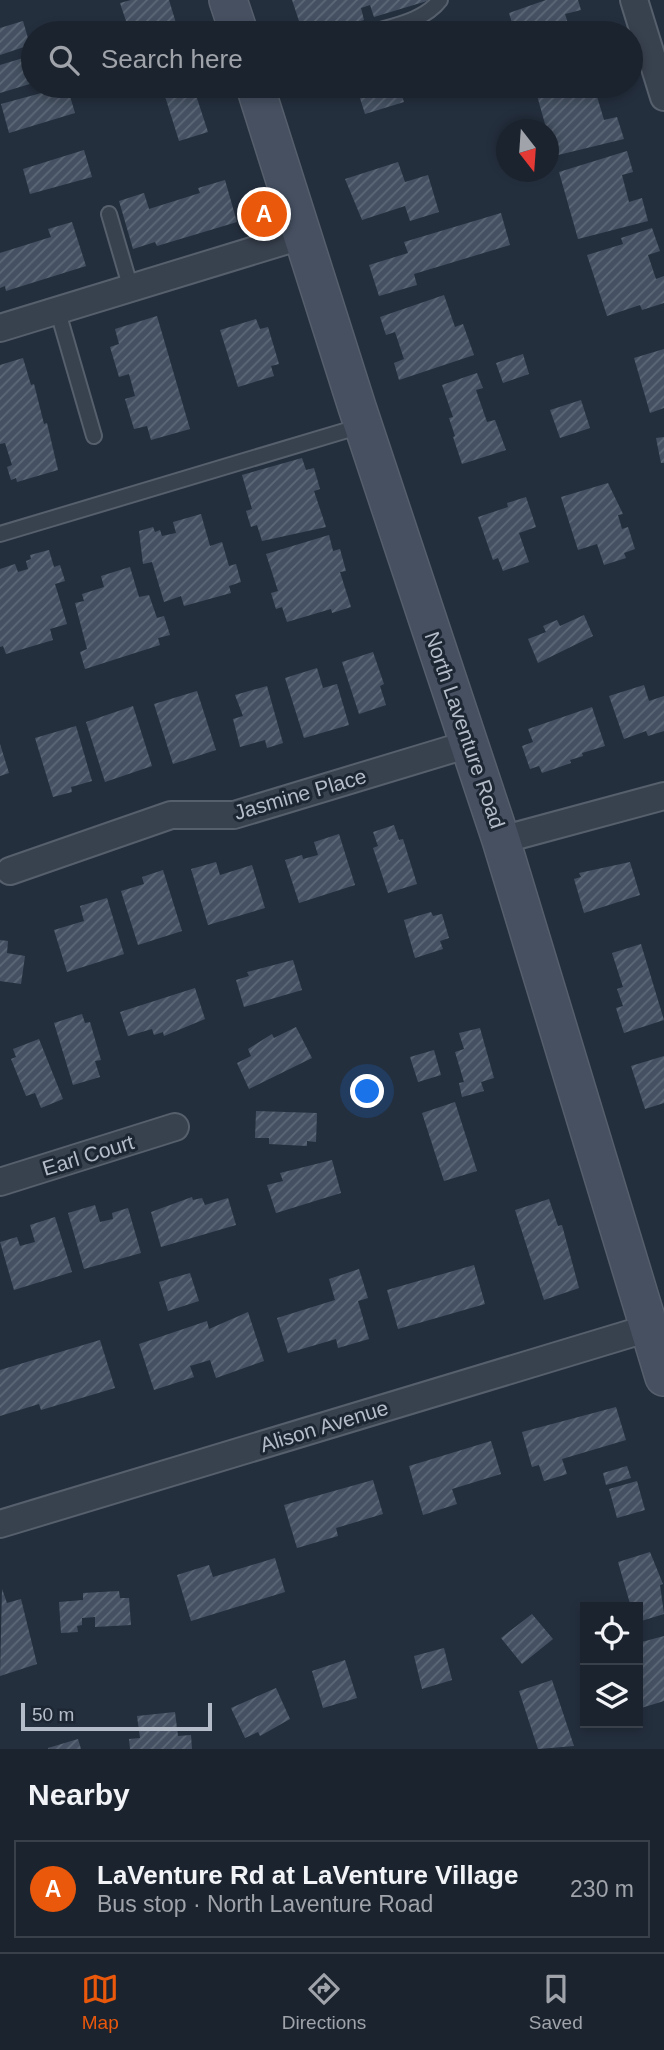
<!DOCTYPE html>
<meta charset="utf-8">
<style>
:root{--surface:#1b232e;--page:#242b36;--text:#f1f3f6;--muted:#a0a4aa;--line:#39404a;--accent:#ea580c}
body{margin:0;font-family:Arial,sans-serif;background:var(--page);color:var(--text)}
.controls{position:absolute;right:21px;bottom:21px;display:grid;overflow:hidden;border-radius:0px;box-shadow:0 4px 10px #0003}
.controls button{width:63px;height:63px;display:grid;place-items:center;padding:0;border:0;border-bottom:2px solid var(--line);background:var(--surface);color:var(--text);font:35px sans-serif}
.compass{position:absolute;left:496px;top:119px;width:63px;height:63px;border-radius:50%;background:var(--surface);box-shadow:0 4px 10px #0003;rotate:163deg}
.scale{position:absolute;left:21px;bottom:18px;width:191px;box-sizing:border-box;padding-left:7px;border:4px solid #b4bcc9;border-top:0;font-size:19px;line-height:24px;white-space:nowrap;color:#b4bcc9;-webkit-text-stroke:5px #1d2633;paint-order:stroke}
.you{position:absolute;left:368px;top:1092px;width:24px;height:24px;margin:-18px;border:5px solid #fff;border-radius:50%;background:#1a73e8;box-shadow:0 0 0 10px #1a73e833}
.badge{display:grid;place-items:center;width:46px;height:46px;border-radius:50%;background:var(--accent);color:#fff;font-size:23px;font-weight:700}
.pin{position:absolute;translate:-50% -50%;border:4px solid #fff;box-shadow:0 2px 7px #0006}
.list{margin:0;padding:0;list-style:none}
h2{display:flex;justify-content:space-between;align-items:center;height:91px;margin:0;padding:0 28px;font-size:30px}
h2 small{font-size:23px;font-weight:400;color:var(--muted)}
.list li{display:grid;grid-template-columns:46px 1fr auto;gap:21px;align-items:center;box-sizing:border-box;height:98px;margin:0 14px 14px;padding:0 14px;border:2px solid var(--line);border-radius:0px}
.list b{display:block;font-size:26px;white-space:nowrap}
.list p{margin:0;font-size:23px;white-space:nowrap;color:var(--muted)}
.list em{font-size:23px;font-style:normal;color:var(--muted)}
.icon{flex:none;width:38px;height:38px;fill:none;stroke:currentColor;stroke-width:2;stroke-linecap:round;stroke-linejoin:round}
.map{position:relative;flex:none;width:664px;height:1749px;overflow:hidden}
.search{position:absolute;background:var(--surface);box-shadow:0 4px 10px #0003;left:21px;right:21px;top:21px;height:77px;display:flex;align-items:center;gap:18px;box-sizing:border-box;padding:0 24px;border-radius:38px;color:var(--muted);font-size:26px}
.sheet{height:203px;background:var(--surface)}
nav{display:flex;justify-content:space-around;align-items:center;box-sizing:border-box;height:98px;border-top:2px solid var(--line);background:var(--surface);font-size:19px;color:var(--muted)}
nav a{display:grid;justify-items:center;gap:4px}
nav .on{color:var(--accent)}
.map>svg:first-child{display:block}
.building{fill:url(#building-hatch)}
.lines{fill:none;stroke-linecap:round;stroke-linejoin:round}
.lane-casing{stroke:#565f6c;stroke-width:18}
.street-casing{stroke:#565f6c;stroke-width:30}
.secondary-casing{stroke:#565f6c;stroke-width:40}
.lane{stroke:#38414e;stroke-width:14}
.street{stroke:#38414e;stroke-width:26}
.secondary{stroke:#465061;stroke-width:37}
.labels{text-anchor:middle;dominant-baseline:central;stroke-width:6;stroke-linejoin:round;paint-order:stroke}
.street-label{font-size:21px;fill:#b4bcc9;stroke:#1d2633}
</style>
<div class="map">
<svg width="664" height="1749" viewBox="0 0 664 1749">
<defs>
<pattern id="building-hatch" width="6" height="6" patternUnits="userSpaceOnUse" patternTransform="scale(1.75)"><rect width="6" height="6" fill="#455162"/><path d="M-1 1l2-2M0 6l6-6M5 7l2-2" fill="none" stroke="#5d6877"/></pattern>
</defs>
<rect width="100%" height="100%" fill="#242f3e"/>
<path class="building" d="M131,0h38l10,33h-49l-10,-30z
M292,0h135v1l-53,16 -4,-12 -9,3 3,12 -42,13h-19z
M546,0h32l3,10 -16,4 6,19h-56l-6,-20z
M23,21l7,24 -30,10v-27z
M33,55v28l-33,10v-28z
M67,86l8,27 -66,20 -8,-29z
M177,86h16l15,46 -29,9 -16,-51z
M369,86h44l-13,4 4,12 -39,12 -7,-22z
M559,86h46l2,4 -11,3 8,27 13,-3 7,22 -70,17 -18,-64z
M84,150l8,27 -62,17 -7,-25z
M627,151l6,21 -11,3 7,27 13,-4 6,23 -70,18 -19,-67z
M398,162l7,20 23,-7 11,37 -29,9 -5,-15 -43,14 -17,-41z
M225,180l12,42 -80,24 -2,-4 -22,7 -14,-48 25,-8 5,16 51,-16 -2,-5z
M501,213l9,32 -96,29 3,11 -38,11 -10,-31 39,-12 -4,-11z
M72,222l14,44 -80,25 -1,-5 -5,2v-35l51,-16 -3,-8z
M652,228l8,23 -12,4 8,24 8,-3v27l-22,7 -2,-5 -33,11 -20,-61 36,-11 -2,-6z
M444,295l11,32 8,-3 11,31 -75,25 -5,-17 10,-4 -9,-27 -9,3 -6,-18z
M157,316l33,113 -39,11 -4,-14 -13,3 -9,-30 10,-3 -6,-22 -10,3 -9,-30 9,-3 -4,-15z
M256,319l4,10 8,-2 11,37 -8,2 3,10 -36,11 -18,-57z
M664,349v59l-14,5 -16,-55z
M523,354l6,20 -26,9 -7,-20z
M23,358l8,27 3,-1 10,40 3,-1 11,47 -41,12 -1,-4 -5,2 -4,-13 5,-2 -7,-22 -5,1v-79z
M477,373l6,15 -7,2 11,32 8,-2 11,30 -44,14 -9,-27 2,-1 -6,-18 4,-1 -11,-32z
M581,400l9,28 -30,10 -10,-28z
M664,437v26h-3l-5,-25z
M302,458l4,12 8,-2 6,21 -6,2 12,36 -64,14 -5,-16 -6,2 -5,-16 6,-2 -10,-34z
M608,483l15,31 -5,1 4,14 6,-2 7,22 -11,4 2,5 -22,7 -7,-21 -19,6 -17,-53z
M526,497l10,30 -17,6 10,29 -26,9 -5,-13 -5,2 -15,-43 30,-10 -1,-4z
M201,514l9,32 12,-4 7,24 7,-2 5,18 -12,4 2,7 -47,13 -3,-10 -17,6 -12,-40 -9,2 -4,-33 14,-4 2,5 5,-2 2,6 14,-3 -3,-11z
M329,535l4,16 7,-2 6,22 -6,1 11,35 -19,6 -1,-4 -44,13 -5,-15 -6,2 -5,-16 7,-2 -12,-37z
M49,550l5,17 6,-2 5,16 -10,3 12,40 -17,5 3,11 -47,14 -3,-8 -3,1v-78l15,-5 3,8 10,-3 -2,-8 5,-2 -1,-4z
M130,567l9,30 10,-2 8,23 7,-2 6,19 -12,3 2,7 -75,24 -5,-17 7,-3 -12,-46 9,-2 -2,-7 22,-7 -3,-11z
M584,615l9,21 -55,27 -10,-24 18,-7 -3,-6 14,-6 3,6z
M373,652l11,32 -4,2 6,19 -27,9 -17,-52z
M317,668l6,20 14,-4 12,41 -45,13 -19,-60z
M644,685l5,16 15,-5v35l-16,5 -2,-5 -22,8 -15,-43z
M267,686l16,57 -16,5 -2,-8 -25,7 -7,-28 10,-3 -8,-21z
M197,691l19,59 -43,14 -19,-60z
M133,706l19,60 -47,16 -19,-60z
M592,707l13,39 -23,7 1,3 -13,4 1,3 -29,10 -3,-7 -9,3 -8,-23 11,-4 -5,-13z
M76,726l16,55 -21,6 1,5 -19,5 -18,-59z
M0,744l9,29 -9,3z
M394,825l5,15 4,-1 14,45 -29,9 -15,-45 5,-2 -5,-14z
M339,834l16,51 -56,18 -14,-43 17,-5 1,4 15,-4 -4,-13z
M216,862l4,13 32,-10 13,43 -57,17 -17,-56z
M630,862l10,33 -56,18 -10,-34 7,-2 -2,-4z
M163,870l19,61 -44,14 -17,-54 23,-7 -2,-7z
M107,898l17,56 -57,18 -13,-42 30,-9 -4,-15z
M431,912l2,4 9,-2 7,24 -9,3 3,8 -28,9 -11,-38z
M0,940l8,1 -1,12 18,3 -4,28 -21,-3z
M641,944l23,76 -40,13 -8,-25 7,-2 -6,-17 6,-2 -11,-34z
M293,960l9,30 -58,17 -8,-27 13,-4 -2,-4z
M195,988l10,31 -41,17 -1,-4 -9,3 -2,-6 -24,7 -8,-24z
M82,1014l3,9 5,-1 11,38 -6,1 5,16 -27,8 -19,-62z
M296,1027l16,31 -63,31 -12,-26 14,-7 -3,-7 24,-15 2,4z
M480,1028l14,50 -13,4 3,9 -22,6 -3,-14 5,-1 -9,-30 9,-3 -5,-16z
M39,1039l24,60 -22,9 -6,-15 -9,3 -15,-37 5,-2 -3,-8z
M434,1050l7,25 -23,7 -8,-25z
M664,1056v47l-19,6 -14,-43z
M455,1102l22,69 -33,10 -22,-68z
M256,1111l61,2 -1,29 -9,-1v5l-38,-2v-6h-14z
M332,1160l9,33 -65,20 -9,-28 16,-4 -3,-8z
M192,1197l1,3 9,-2 3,7 23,-7 8,27 -75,22 -10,-35z
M549,1199l9,27 4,-1 17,63 -35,12 -29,-90z
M95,1205l5,17 13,-3 -1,-6 16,-5 13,45 -57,16 -16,-56z
M55,1217l17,55 -58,18 -14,-48 17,-5 3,9 15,-4 -5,-17z
M474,1265l11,39 -87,25 -11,-39z
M359,1269l9,29 -10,3 11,38 -31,9 -2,-9 -48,14 -11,-35 58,-18 -6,-21z
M190,1273l9,28 -31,10 -9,-29z
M248,1312l16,49 -48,17 -6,-18 -20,6 4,11 -40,13 -15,-46 68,-23 2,8z
M100,1340l15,48 -74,22 -2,-6 -39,12v-46z
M616,1407l10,33 -64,19 5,15 -23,7 -5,-16 -7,2 -10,-35z
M491,1441l10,33 -49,15 5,15 -34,11 -14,-49z
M627,1466l4,12 -25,7 -3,-12z
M373,1480l10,34 -47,14 2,8 -41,12 -13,-43z
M637,1481l8,29 -28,8 -8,-29z
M650,1552l13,32 -3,1 4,29 -26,8v-15h-7l-13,-45z
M275,1558l10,34 -94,29 -14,-46 32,-10 4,12z
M2,1589l5,14 14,-4 16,65 -37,12z
M119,1591l1,7h9l2,27 -36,2v-10l-13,1v7l-5,1 1,6 -17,1 -2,-31 24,-2v-7z
M532,1614l21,25 -31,25 -21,-26z
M664,1636v65l-26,8v-66z
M444,1648l8,32 -30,9 -8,-33z
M345,1660l12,38 -34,10 -11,-37z
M552,1680l22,66 -36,3 -19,-58z
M276,1688l14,31 -30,17 -2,-4 -13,6 -14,-30z
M175,1712l3,24 13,-1 1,14h-62l-1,-10 11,-1 -3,-22z
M78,1739l3,10h-33v-1z"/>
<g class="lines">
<g class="lane-casing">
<path id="lane" d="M370,33c23,-7 54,-12 70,-33
M109,214l22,75
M58,312l36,124
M0,534l361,-108"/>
</g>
<g class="street-casing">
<path id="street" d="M634,0l30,97
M0,328l301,-92
M501,840l163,-44
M10,871l161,-56h63l235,-71
M0,1182l175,-55
M0,1524l649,-196"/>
</g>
<g class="secondary-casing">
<path id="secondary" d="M228,0l11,33
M255,86l102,321 144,433 163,537"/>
</g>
<use href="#lane" class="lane"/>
<use href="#street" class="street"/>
<use href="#secondary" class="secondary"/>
</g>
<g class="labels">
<g class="street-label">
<text transform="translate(465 730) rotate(71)">North Laventure Road</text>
<text transform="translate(300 794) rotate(-16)">Jasmine Place</text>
<text transform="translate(88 1155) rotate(-17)">Earl Court</text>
<text transform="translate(324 1426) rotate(-17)">Alison Avenue</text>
</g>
</g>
</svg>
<div class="controls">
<button><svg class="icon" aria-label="locate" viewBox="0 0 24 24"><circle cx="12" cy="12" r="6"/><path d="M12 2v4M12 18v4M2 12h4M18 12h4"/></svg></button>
<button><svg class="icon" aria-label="layers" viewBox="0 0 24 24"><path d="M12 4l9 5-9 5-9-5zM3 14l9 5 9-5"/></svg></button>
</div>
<svg class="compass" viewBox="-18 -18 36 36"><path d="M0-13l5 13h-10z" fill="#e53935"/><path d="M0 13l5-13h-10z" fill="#a0a4aa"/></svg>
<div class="scale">50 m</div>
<div class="you"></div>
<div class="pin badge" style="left:264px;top:214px">A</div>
<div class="search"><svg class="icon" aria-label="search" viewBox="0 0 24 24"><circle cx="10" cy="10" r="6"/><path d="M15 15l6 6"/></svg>Search here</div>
</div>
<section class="sheet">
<h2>Nearby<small></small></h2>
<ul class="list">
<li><span class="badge">A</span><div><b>LaVenture Rd at LaVenture Village</b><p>Bus stop · North Laventure Road</p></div><em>230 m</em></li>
</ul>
</section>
<nav>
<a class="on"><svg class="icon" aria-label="map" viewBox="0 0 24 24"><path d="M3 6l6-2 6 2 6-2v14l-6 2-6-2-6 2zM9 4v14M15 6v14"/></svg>Map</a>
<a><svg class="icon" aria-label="directions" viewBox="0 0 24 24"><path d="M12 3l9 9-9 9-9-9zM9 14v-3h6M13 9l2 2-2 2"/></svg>Directions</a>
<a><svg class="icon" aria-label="saved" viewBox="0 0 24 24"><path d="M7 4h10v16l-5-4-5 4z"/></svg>Saved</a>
</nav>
